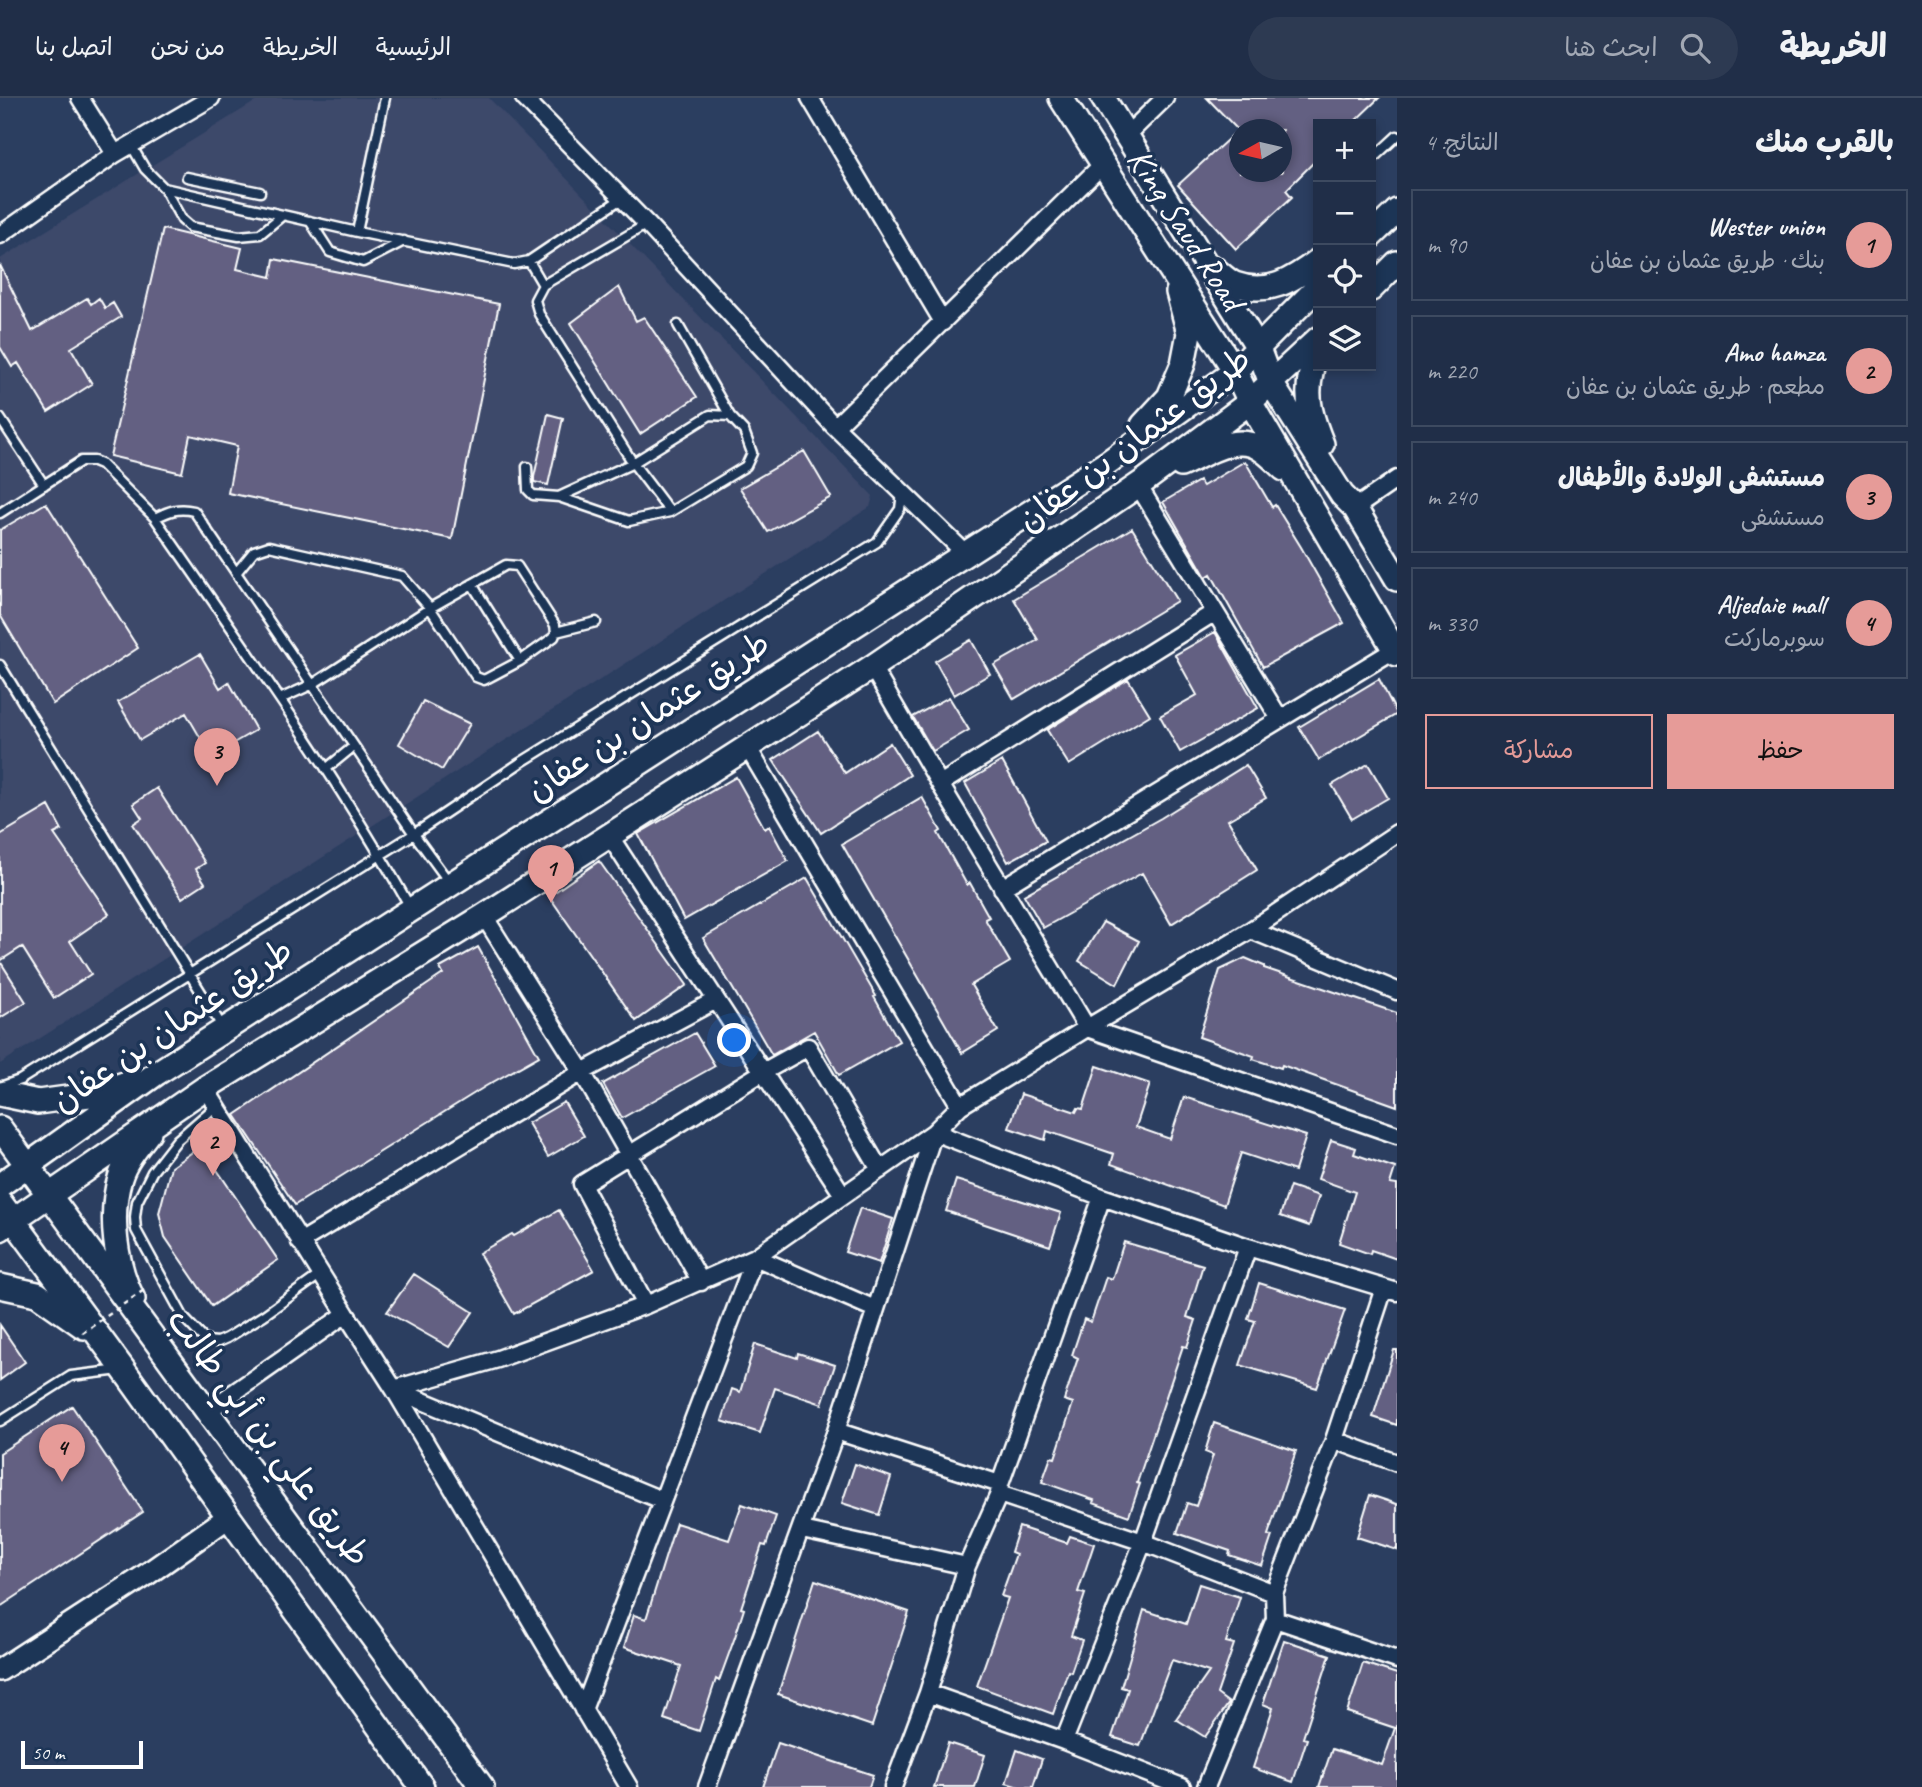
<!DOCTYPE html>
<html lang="ar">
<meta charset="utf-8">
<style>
:root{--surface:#202e48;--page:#2d3a52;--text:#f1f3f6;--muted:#a2a8b4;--line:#3d4a60;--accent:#e69b98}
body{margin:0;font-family:Caveat,"Playpen Sans Arabic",sans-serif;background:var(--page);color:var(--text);direction:rtl}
.controls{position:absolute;right:21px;top:21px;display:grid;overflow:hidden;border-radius:0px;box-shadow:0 4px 10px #0003}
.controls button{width:63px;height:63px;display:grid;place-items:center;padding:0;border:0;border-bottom:2px solid var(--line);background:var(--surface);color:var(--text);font:35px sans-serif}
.compass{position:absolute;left:1229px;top:21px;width:63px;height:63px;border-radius:50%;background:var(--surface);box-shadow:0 4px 10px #0003;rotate:262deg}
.scale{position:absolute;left:21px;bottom:18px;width:122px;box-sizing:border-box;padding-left:7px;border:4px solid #fff;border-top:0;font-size:19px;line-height:24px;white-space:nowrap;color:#fff;-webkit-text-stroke:5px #1d3557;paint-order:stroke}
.you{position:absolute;left:735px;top:943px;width:24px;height:24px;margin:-18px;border:5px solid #fff;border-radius:50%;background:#1a73e8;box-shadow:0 0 0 10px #1a73e833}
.badge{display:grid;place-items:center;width:46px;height:46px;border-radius:50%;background:var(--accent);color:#111;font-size:23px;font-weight:700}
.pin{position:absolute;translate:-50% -58px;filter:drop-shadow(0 2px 4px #0008)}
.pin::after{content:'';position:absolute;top:37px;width:24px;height:21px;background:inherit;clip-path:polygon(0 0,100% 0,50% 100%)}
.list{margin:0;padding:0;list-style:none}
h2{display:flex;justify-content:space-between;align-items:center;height:91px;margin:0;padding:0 28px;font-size:30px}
h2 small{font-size:23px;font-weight:400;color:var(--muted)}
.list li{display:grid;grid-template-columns:46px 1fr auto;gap:21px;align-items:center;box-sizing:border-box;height:112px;margin:0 14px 14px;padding:0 14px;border:2px solid var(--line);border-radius:0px}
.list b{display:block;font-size:26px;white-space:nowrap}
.list p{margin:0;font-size:23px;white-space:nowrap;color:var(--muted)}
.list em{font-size:23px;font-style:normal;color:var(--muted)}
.actions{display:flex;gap:14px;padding:21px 28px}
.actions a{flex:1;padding:16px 0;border:2px solid var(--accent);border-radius:0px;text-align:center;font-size:24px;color:var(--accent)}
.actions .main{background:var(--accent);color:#111}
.icon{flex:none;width:38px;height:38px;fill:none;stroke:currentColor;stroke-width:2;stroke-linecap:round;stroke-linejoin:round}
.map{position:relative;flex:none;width:1397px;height:1689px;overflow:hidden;direction:ltr}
header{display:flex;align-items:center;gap:42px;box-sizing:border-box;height:98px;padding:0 35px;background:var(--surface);border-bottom:2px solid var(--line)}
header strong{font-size:33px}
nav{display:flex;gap:38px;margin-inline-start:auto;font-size:24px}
.search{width:490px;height:63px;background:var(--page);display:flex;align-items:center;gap:18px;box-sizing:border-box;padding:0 24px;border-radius:38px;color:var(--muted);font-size:26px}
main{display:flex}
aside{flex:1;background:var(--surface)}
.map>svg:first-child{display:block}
.built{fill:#3c486a}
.building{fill:#636182;stroke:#fff;stroke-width:2;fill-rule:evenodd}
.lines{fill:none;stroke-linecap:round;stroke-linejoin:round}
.service-casing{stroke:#fff;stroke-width:13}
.minor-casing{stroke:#fff;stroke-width:21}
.tertiary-casing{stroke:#fff;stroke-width:26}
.secondary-casing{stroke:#fff;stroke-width:28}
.service{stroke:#1d3557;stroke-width:8}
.minor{stroke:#1d3557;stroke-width:16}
.tertiary{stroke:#1d3557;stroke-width:21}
.secondary{stroke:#1d3557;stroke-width:23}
.path-bridge{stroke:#fff;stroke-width:2.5;stroke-dasharray:5 5;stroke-linecap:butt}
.labels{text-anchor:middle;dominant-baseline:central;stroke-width:7;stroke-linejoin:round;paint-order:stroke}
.street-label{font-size:35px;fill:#fff;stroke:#1d3557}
</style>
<header>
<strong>الخريطة</strong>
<div class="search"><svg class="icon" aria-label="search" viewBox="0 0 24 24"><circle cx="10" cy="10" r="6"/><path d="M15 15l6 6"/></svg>ابحث هنا</div>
<nav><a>الرئيسية</a><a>الخريطة</a><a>من نحن</a><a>اتصل بنا</a></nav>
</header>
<main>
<aside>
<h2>بالقرب منك<small>النتائج: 4</small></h2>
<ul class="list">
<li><span class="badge">1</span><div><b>Wester union</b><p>بنك · طريق عثمان بن عفان</p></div><em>90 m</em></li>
<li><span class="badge">2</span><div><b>Amo hamza</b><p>مطعم · طريق عثمان بن عفان</p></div><em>220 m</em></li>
<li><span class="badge">3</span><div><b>مستشفى الولادة والأطفال</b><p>مستشفى</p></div><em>240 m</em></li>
<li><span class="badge">4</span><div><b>Aljedaie mall</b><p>سوبرماركت</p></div><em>330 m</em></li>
</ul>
<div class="actions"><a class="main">حفظ</a><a>مشاركة</a></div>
</aside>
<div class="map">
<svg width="1397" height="1689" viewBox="0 0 1397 1689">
<rect width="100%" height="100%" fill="#2b3e60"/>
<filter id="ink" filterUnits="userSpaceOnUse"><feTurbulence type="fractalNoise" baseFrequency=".0143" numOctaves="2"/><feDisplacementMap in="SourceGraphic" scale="14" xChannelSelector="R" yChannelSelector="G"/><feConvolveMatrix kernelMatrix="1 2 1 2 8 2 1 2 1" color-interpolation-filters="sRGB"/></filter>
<g filter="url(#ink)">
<path class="built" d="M261,0h228l384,398 -3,11 -870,557v-805z"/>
<path class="building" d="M1207,0h172l-27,26h-34v34l-32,32 6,7 -56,52 -58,-64 60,-55zM1240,32h42v42h-42z
M163,131l79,19 -5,21 34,8 3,-18 225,45 -47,235 -224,-46 9,-47 -47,-11 -8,38 -72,-17z
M0,167l32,66 55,-33 4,6 8,-6 6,10 8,-5 8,14 -50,31 21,36 -44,28 -30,-49 -6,4 -12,-20z
M619,189l17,34 8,-4 53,80 -57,37 -69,-111z
M548,316l15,4 -15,67 -14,-3v-5z
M804,353l27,46 -63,35 -28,-44z
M1245,363l27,46 3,-2 26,42 43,76 -81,44 -52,-93 -5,3 -43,-75 36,-21 4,5z
M46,405l92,145 -85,56 -53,-89v-85z
M1132,430l45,73 -163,98 -20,-34 44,-25 -24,-41z
M1215,534l43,76 -78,44 -20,-36 37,-21 -22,-40z
M971,542l19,34 -36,21 -19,-34z
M200,556l20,34 9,-6 27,48 -45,26 -25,-43 -46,27 -22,-38z
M1128,581l22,36 -81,50 -22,-35z
M1379,581l18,35 -78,46 -20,-33z
M949,599l20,33 -36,21 -20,-34z
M423,603l47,23 -28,46 -43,-26z
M818,633l27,42 45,-30 20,32 -89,58 -48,-73z
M1002,663l44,80 -38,21 -43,-79z
M1368,666l20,34 -36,21 -20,-34z
M1246,667l20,33 -38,22 29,50 -86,54 -29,-51 -99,55 -19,-33 137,-77z
M736,679l29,52 4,-3 19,35 -104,59 -46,-86z
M157,690l48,75 -9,6 9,14 -23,15 -49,-74 9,-6 -9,-14z
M922,699l19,34 -3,2 29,52 3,-2 19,34 -4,2 25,43 -39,23 27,46 -36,22 -120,-209z
M49,708l13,24 -8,4 55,80 -39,27 21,33 -37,24 -32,-51 -22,14 26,41 -26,16v-183z
M599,763l88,124 -51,36 -87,-125z
M807,780l69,118 -2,1 25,44 -60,34 -25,-44 -42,24 -69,-117z
M1103,824l36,19 -22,43 -38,-23z
M478,849l61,109 -53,30 -191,119 -60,-90 208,-141 -3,-6z
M1245,860l19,8v2l133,45v93l-115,-41 -1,3 -28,-9 1,-3 -55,-19 21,-67z
M695,935l20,33 -93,52 -19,-34z
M1097,968l53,18 -14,43 34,12 14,-42 122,39 -11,35 -54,-18 -17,52 -113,-41 3,-10 -67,-23 -2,9 -36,-12 12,-34 55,18 2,-4 5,1z
M564,1004l20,34 -36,21 -20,-34z
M1331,1042l25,8 -2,6 41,14 -5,16 7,1v74l-26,-9 -1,4 -31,-11 16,-51 -37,-13z
M201,1048l77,114 -66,46 -47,-69 -6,-24 12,-46z
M956,1082l105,33 -11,33 -104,-35z
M1290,1088l29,10 -10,30 -29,-10z
M860,1110l33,11 -14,44 -34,-11z
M559,1112l35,60 -80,44 -35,-61 33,-19 2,2z
M1124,1144l79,23 -16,52 9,3 -9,27 -4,-1 -46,137 3,1 -11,32 -36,-13 1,-3 -52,-18 9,-25 4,1 18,-55 -9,-3 14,-42 -6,-3 12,-36 7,3 15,-45 6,2z
M414,1176l59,38 -24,35 -62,-35z
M1259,1185l86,27 -28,78 -77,-23 15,-44 -7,-2z
M0,1227l25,37 -25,18z
M755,1246l42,14 1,-5 37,12 -13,39 -47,-16 -15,45 -38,-12 10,-32 8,3z
M1394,1252h3v75l-24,-8z
M72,1308l71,106 -143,95v-154z
M1214,1325l82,28 -28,84 4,1 -10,30 -33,-11 1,-4 -53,-18 10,-30 9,3 17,-51 -8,-3z
M855,1366l36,13 -12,38 -37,-12z
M1370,1397l27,9v46l-40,-13z
M742,1406l34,12 -10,30 -4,-1 -21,63 3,1 -9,28 -16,44 -3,-2 -17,52 -35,-12 17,-53 -57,-19 10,-32 12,4 30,-96 53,17z
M1019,1429l48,16 3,-7 24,8 -16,48 7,2 -14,42 11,4 -11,32 -3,-1 -15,43 -76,-28 31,-88 -7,-2 15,-42 -5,-2z
M815,1482l94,32 -37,114 -94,-32z
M1199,1486l41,13 -14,45 8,2 -17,50 12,9 -24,34 -29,-18 33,-47 -37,-12 -32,86 -28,-9 16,-48 -7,-2 23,-77 42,14z
M1284,1542l46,15 -27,83 4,1 -14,43 -40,-14 20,-60 -10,-4z
M1363,1565l34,11v113h-78l13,-38 50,16 13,-37 -48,-16z
M778,1645l95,32 -4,12h-106z
M948,1645l37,12 -10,32h-41z
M1017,1652l25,9 -9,28h-14l-13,-4z"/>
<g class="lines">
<g class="service-casing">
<path id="service" d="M131,47l14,24 19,19 193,44 157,32 15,-3 92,-62
M1371,62l26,-24
M187,79l73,15
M164,90l18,32 8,7 49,9 21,-2 23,-19
M310,123l20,31 33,10 41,-21
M357,134l28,-134
M529,163l14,24
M678,227l52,91
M0,320l44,67
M527,369l1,23 5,5 26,2 70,24 41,-9 76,-46 6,-13 -8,-22 -14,-15 -20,-1 -77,48 37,49
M559,399l74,-34 -94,-149 -4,-14 8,-15 104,-61
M0,415l81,-52h13l7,3 54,54
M236,475l18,-22 15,-5 133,30 28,32 46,69 8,3 36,-19 34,-24 2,-5 -1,-7 -38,-59 -11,-1 -76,43 -117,76 -33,15
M472,486l48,77
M556,534l40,-10
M0,567l223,363
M326,671l28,-23
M410,809c-76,-135 -167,-262 -255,-389 14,-7 23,-11 39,-7l220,323 35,48
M0,989l20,-7 394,-246 106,-71 357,-221 23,-33 2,-16
M216,1008l-39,34 -25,32 -15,30 -2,15 1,13 48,88 22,23 12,1 9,-4 37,-23 57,-41
M0,1323l71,-45 49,-6"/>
</g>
<g class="minor-casing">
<path id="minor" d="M80,0l35,56
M524,0l123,126 188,203 130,126
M810,0l133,224
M1126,38l39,-38
M0,137l115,-81 96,-56
M835,329l267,-262
M1138,387l142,234
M1355,410l42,-29
M872,569l68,117 147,244 310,107
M748,650l212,358
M940,686l275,-172
M609,737l234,360
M1002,790l392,-238
M484,818l98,156 119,210
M1251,832l146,61
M205,990l141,226
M300,1144l282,-170 134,-72
M646,1207l-64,-121 181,-112 45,-25 72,123
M394,1291l235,398
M394,1291l267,111
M209,1312l137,-96 48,75 104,-30 148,-54 109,-48 179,-125 26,-26 127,-78 164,-98 146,-97
M836,1333l164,53
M1334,1342l63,23
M999,1396l144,48 131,51
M802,1432l165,36
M1275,1521l122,41
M928,1595l136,48 118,46
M583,1612l172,-453 120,52
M1064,1643l79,-199 105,-295
M707,1689l129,-356 98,-299 168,65 146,50 149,45
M893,1689l35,-94 39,-127 32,-72 1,-10 102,-287
M1206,1689l69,-168 -1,-26 60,-153 50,-152"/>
</g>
<g class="tertiary-casing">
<path id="tertiary" d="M0,1572l143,-93 84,-59"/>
</g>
<g class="secondary-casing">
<path id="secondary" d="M1061,0l174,273 15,31 147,252
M1103,0l154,248 14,37 71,112 13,13 42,71
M1371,138l26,-25
M1212,169c7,5 15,14 23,17 33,12 58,-4 83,-23
M1371,191l26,-26
M1318,254c-5,7 -6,13 -7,21 -6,27 1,46 11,71
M1143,327l26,-28 14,-33 6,-31 -11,-41
M1181,367c23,-10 54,-32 78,-17 9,5 17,14 25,21
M0,996l38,8 51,-7 45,-14
M0,1030c162,219 322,439 482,659
M0,1087l157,-112 950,-610 128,-92 83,-84
M0,1104l123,167 299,418
M0,1131l205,-141 279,-172 388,-249 271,-185 107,-80 68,-63
M0,1188l37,8 47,33
M133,1201c-18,-34 -24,-84 -13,-121 5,-17 19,-33 29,-46"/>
</g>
<use href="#service" class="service"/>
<use href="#minor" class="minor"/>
<use href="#tertiary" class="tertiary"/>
<use href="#secondary" class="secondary"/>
<path class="path-bridge" d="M74,1241l70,-49"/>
</g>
</g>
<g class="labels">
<g class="street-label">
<text transform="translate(1186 131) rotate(57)">King Saud Road</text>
<text transform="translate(1134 341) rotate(-37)">طريق عثمان بن عفان</text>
<text transform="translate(648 618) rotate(-33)">طريق عثمان بن عفان</text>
<text transform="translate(172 927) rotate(-34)">طريق عثمان بن عفان</text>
<text transform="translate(269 1339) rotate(53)">طريق علي بن أبي طالب</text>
</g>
</g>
</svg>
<div class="controls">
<button>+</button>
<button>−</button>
<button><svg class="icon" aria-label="locate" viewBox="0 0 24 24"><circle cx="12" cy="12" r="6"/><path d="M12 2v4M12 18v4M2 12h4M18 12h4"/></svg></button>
<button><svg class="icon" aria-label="layers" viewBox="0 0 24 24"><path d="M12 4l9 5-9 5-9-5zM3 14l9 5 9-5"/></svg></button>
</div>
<svg class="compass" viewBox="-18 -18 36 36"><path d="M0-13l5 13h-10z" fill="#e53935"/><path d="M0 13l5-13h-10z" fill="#a2a8b4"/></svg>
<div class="scale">50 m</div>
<div class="you"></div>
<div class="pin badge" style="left:551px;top:805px">1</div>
<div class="pin badge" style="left:213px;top:1078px">2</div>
<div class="pin badge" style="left:217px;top:688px">3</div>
<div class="pin badge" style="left:62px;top:1384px">4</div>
</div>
</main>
